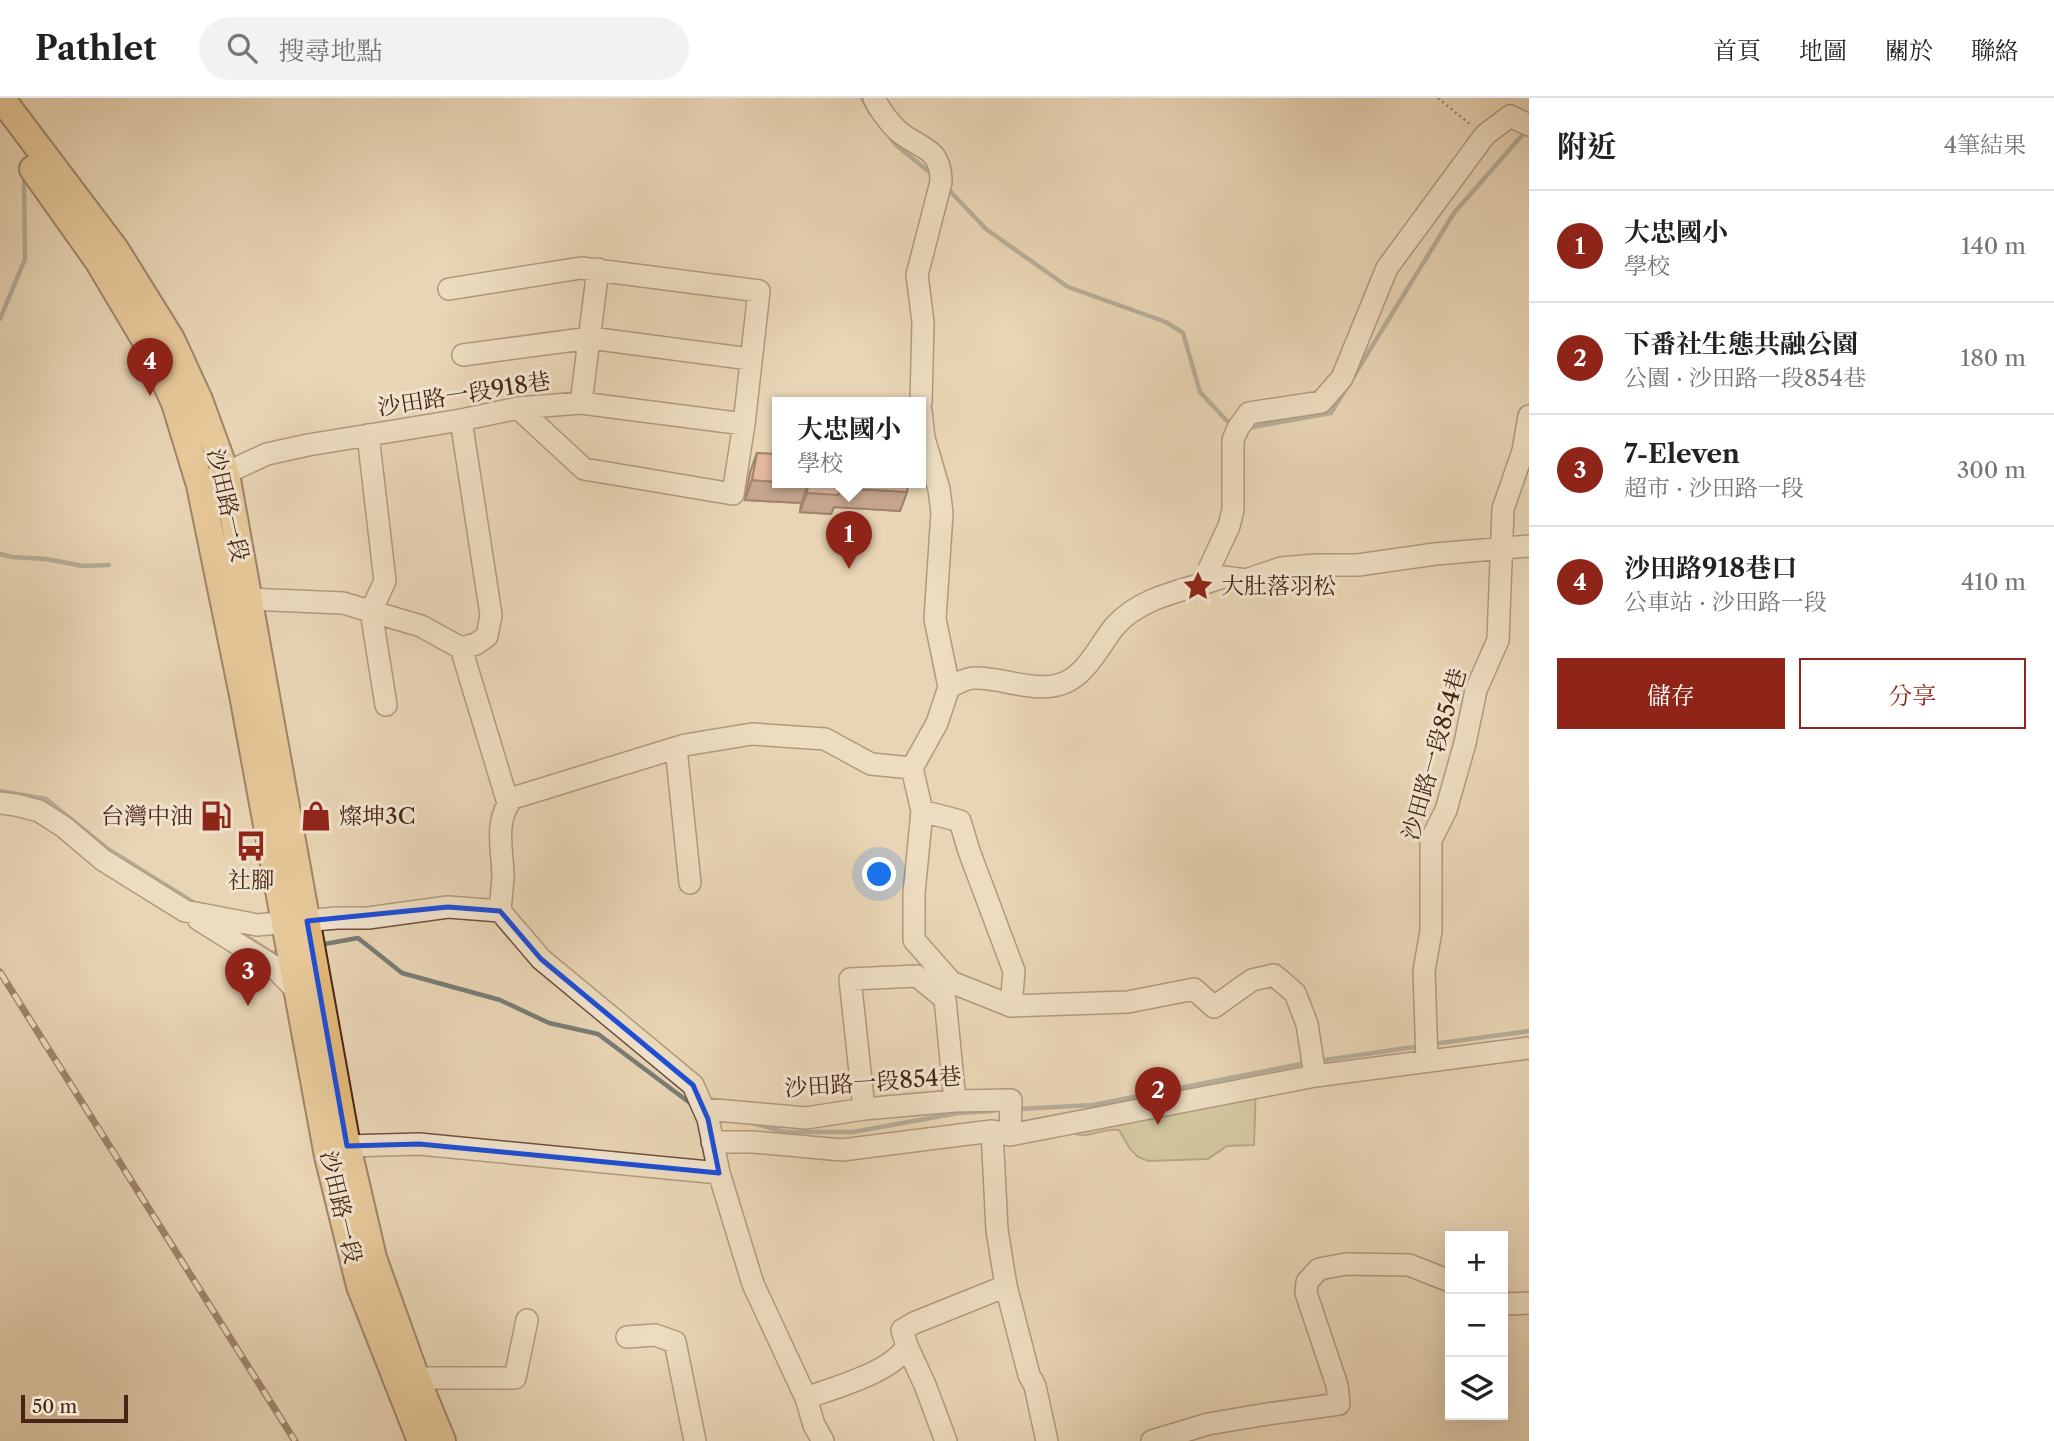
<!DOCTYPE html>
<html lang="zh-TW">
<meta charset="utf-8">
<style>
:root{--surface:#fff;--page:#f2f2f2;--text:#222;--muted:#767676;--line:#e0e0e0;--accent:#8f2418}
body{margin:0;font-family:"Libre Caslon Text","Noto Serif TC",serif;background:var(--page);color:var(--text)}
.controls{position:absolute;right:21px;bottom:21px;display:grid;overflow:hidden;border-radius:0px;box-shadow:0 7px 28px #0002}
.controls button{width:63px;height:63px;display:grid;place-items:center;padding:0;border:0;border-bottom:2px solid var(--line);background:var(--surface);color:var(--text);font:35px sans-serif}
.scale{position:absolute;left:21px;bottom:18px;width:107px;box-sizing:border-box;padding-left:7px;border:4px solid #472415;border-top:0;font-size:19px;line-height:24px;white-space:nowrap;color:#472415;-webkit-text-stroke:5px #f1e4cf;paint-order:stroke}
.you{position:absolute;left:880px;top:777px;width:24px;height:24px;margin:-18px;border:5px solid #fff;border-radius:50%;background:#1a73e8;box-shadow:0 0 0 10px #1a73e833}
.badge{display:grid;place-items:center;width:46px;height:46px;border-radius:50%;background:var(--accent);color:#fff;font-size:23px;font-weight:700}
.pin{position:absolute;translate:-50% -58px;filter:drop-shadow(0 2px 4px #0008)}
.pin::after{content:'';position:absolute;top:37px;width:24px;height:21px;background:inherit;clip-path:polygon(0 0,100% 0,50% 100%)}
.popup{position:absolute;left:772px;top:299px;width:154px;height:91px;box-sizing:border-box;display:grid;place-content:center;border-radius:0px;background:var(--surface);filter:drop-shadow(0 2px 5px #0005);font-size:23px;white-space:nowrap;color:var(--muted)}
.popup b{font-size:26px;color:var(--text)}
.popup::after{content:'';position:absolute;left:50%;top:100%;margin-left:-14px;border:14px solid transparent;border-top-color:var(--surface)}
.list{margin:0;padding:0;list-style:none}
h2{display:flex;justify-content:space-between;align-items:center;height:91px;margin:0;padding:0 28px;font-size:30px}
h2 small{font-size:23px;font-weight:400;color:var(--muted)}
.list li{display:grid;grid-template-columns:46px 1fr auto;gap:21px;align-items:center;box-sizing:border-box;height:112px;padding:0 28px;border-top:2px solid var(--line)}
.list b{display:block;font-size:26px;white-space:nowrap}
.list p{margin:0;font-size:23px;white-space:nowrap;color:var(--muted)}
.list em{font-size:23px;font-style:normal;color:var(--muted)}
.actions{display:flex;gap:14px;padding:21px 28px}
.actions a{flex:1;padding:16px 0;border:2px solid var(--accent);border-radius:0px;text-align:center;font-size:24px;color:var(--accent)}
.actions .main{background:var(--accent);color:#fff}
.icon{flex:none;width:38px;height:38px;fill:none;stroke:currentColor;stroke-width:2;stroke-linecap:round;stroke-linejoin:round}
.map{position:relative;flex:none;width:1529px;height:1343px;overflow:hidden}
header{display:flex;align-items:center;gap:42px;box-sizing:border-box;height:98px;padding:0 35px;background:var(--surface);border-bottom:2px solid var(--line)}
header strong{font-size:33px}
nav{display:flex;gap:38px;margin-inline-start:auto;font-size:24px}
.search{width:490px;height:63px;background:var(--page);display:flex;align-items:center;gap:18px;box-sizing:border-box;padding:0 24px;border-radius:38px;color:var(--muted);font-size:26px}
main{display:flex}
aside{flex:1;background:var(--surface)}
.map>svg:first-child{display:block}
.park{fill:#bdbb89;stroke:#82704f;stroke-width:2}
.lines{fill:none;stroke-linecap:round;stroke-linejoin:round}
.stream{stroke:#797c76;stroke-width:4.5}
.minor-casing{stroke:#70503d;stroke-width:24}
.major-casing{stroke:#472415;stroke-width:30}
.path{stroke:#472415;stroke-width:2.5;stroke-dasharray:2 3.5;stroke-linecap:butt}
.minor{stroke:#f1e4cf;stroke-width:21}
.major{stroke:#e4ba7a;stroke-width:26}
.rail-casing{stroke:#472415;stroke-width:7}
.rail{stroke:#f1e4cf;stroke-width:4.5;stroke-dasharray:13;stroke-linecap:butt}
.wall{fill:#c08377;stroke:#472415;stroke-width:2}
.shaded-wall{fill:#9c6a61;stroke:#472415;stroke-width:2}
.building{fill:#df988a;stroke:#472415;stroke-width:2}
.marked{fill:none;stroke:#1d4ed8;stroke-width:5;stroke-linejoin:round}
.labels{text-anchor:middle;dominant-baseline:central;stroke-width:6;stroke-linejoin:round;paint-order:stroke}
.street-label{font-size:23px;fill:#472415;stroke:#f1e4cf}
.poi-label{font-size:23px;fill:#472415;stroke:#f1e4cf;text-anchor:start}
</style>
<header>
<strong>Pathlet</strong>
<div class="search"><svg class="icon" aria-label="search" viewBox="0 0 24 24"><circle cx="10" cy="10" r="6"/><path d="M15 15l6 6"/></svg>搜尋地點</div>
<nav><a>首頁</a><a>地圖</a><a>關於</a><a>聯絡</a></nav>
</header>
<main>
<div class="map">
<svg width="1529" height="1343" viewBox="0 0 1529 1343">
<rect width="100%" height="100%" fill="#e9d5b5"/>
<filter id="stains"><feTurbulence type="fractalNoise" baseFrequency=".00286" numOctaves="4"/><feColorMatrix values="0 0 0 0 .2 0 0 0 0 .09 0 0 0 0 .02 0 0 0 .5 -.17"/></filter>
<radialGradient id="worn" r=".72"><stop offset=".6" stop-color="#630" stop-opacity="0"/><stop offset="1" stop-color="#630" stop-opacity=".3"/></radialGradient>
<path class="park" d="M1256,986l-2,61 -27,1 -19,13 -60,2 -10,-4 -8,-8 -11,-19c-24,-2 -32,14 -55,-2z"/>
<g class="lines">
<path class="stream" d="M862,0l9,16
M890,39l6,8 37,30
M947,90l39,41 82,58 98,35 17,11 17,59 27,29 8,3
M0,221l25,-60 -1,-79
M1247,330l84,-15 123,-200 71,-81
M0,456l12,3 34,2 37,7 26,-1
M0,693l46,8 62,50 88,55
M236,832l36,23 11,-2
M319,847l39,-7 44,35 98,27 49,23 49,11 96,72
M1433,946l96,-13
M1318,963l103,-15
M1018,1011l75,-4 213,-42
M752,1025l33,9h68l105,-19 34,-2"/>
<g class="minor-casing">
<path id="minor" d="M874,0c6,12 13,22 23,32 22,20 44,15 44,52l-24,93 6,47 -2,81
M449,191l132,-21 178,23 -15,133 -11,70 -149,-25 -66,-61
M463,257l127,-17 160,21
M581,305l17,-134
M461,322l30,195 -4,21 -11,8 -15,4
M368,337l17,146 -14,30 15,94
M200,387l67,-31 41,-9 153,-25 57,-12 63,-5 163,21
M1202,486l21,-7 23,3 35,-12 35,-3h42l77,-11 94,-8
M248,501l95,4 78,23 40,22 47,155
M949,589c7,-3 17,-9 25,-9 31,-1 67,19 96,2 20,-12 31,-37 45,-54 22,-25 56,-33 87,-42l27,-58 4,-16v-70l5,-12 11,-15 72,-11 21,-24 45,-110 98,-133 25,-19 19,9
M676,650l14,135
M912,670l10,43 -8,82v47l37,42 60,24 117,-4 66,-13 20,18 38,-27 22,-5 21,18 12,31 8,52
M0,705l16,2 23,6 25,16 39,33 82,51 72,14 80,-7h31l80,-11 52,4 41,48 152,126 15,34 11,54 34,111 53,114 8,27 9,16
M922,713l38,10 9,30 45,120 -3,35
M500,813c1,-11 2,-22 3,-33 0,-27 -10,-58 10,-80l172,-53 67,-11 73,5 46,25 41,4 25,-45 12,-36 -14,-68 7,-106 -3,-24 -15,-51 -3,-27
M198,821l75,47 26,27
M1427,963l-3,-90 7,-40v-91l15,-30 19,-67 11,-53 22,-50 5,-131 20,-58 6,-35
M704,1011l102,9 58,-9 91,-8 56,-1 -1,35
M864,1011l-14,-130 67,-3 28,23 10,102
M992,1033l5,99 9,56 23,89 6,11 12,55
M712,1044h41l89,8 150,-19 18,4 305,-59 214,-28
M347,1048l72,-2 300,29
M1503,1204l5,2 21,-1
M627,1239l28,-2 20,7 20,99
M907,1248l18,39 21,56
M416,1280h99l12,-58
M806,1300c27,-10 87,-26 101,-52l-5,-16 12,-7 92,-37
M1152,1343l56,-17 53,-9 78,-11 -2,-19 -31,-92 1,-11 12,-13 27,-5 63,1 41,16"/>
</g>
<g class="major-casing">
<path id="major" d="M1,0l114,151 56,90 28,61 27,74 121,672 26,112 43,120 26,63
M33,71l66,93 51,86 25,55 25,82 43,210 85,461 32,130 61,155"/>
</g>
<path class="path" d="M1438,0l33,27"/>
<use href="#minor" class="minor"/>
<use href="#major" class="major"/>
<g class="rail-casing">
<path id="rail" d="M0,874l295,469"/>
</g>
<use href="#rail" class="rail"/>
</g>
<path class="wall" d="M757,355l150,39 -7,19 -66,-4 -3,7 -31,-2 1,-9 -56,-3 5,-28z"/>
<path class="shaded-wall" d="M752,382l25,2v1l31,1 -7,19 -56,-3z
M841,390l66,4 -7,19 -66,-4 -3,7 -31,-2 7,-19z"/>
<path class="building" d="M757,355l20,1v28l-25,-2z
M801,385h107l-1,9 -66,-4 -3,7 -31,-2 1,-9z"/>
<path d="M0 0H1529V1343H0ZM448,809l52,4 41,48 152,126 15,34 11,54 -300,-29 -72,2 -40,-225z" fill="#e9d5b5" fill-opacity=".55" fill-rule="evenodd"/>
<path class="marked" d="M448,809l52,4 41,48 152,126 15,34 11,54 -300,-29 -72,2 -40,-225z"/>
<defs>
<g id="sight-bare" transform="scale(2.415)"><path d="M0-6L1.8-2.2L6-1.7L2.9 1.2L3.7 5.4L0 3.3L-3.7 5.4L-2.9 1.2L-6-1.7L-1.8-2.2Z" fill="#8f2418" stroke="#f1e4cf" stroke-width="2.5" paint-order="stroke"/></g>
<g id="fuel-bare" transform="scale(2.415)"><path d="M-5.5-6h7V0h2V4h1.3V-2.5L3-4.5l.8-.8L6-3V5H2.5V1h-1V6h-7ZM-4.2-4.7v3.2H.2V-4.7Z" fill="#8f2418" stroke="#f1e4cf" stroke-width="2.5" paint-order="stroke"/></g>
<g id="shop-bare" transform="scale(2.415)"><path d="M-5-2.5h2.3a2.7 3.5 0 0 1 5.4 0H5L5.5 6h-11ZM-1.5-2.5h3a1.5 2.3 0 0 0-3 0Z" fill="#8f2418" stroke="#f1e4cf" stroke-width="2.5" paint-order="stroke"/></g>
<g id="bus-bare" transform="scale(2.415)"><path d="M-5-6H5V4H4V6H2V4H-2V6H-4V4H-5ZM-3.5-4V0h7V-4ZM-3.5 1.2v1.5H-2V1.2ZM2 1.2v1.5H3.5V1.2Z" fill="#8f2418" stroke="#f1e4cf" stroke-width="2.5" paint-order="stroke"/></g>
</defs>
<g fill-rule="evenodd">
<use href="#sight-bare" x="1198" y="488"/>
<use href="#fuel-bare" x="216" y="718"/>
<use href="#shop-bare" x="316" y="718"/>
<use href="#bus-bare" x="251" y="748"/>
</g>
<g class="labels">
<g class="street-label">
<text transform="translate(464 296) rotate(-9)">沙田路一段918巷</text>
<text transform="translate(228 407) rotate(77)">沙田路一段</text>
<text transform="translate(1434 656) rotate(-74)">沙田路一段854巷</text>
<text transform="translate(873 984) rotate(-4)">沙田路一段854巷</text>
<text transform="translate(341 1109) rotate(77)">沙田路一段</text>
</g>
<g class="poi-label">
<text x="1221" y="488">大肚落羽松</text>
<text x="193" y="718" text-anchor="end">台灣中油</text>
<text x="339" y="718">燦坤3C</text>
<text x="251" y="782" text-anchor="middle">社腳</text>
</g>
</g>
<rect width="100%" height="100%" filter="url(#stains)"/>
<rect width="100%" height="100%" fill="url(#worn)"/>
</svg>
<div class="controls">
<button>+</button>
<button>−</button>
<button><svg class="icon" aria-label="layers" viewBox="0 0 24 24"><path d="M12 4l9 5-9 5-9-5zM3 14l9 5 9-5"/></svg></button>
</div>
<div class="scale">50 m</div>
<div class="you"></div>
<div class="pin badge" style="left:849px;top:471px">1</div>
<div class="popup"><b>大忠國小</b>學校</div>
<div class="pin badge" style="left:1158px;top:1027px">2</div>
<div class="pin badge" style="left:248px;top:908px">3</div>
<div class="pin badge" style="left:150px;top:298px">4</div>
</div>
<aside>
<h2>附近<small>4筆結果</small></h2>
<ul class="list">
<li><span class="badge">1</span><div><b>大忠國小</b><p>學校</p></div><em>140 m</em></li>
<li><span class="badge">2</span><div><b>下番社生態共融公園</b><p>公園 · 沙田路一段854巷</p></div><em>180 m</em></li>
<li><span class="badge">3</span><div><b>7-Eleven</b><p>超市 · 沙田路一段</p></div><em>300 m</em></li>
<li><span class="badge">4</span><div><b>沙田路918巷口</b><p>公車站 · 沙田路一段</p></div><em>410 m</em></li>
</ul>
<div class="actions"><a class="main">儲存</a><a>分享</a></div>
</aside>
</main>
